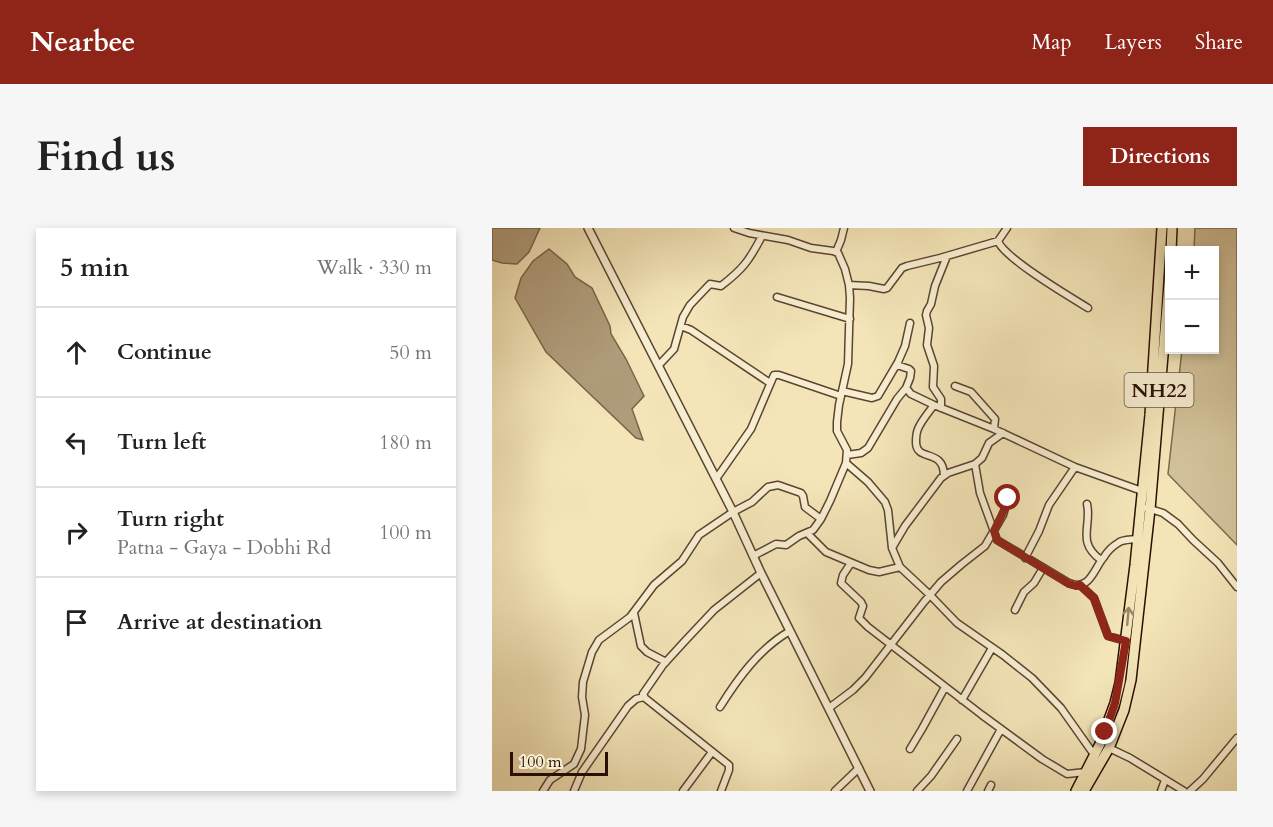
<!DOCTYPE html>
<meta charset="utf-8">
<style>
:root{--surface:#fff;--page:#f6f6f6;--text:#222;--muted:#767676;--line:#e0e0e0;--accent:#8f2418}
body{margin:0;font-family:Cardo,serif;background:var(--page);color:var(--text)}
.controls{position:absolute;right:18px;top:18px;display:grid;overflow:hidden;border-radius:0px;box-shadow:0 3px 9px #0003}
.controls button{width:54px;height:54px;display:grid;place-items:center;padding:0;border:0;border-bottom:2px solid var(--line);background:var(--surface);color:var(--text);font:30px sans-serif}
.scale{position:absolute;left:18px;bottom:15px;width:98px;box-sizing:border-box;padding-left:6px;border:3px solid #2a0f03;border-top:0;font-size:16px;line-height:21px;white-space:nowrap;color:#2a0f03;-webkit-text-stroke:4px #f7eed1;paint-order:stroke}
.stop{position:absolute;width:18px;height:18px;margin:-14px;border:4px solid #8f2418;border-radius:50%;background:#fff}
.stop.end{background:#8f2418;border-color:#fff;box-shadow:0 2px 6px #0008}
.list{margin:0;padding:0;list-style:none}
h2{display:flex;justify-content:space-between;align-items:center;height:78px;margin:0;padding:0 24px;font-size:26px}
h2 small{font-size:20px;font-weight:400;color:var(--muted)}
.list li{display:grid;grid-template-columns:39px 1fr auto;gap:18px;align-items:center;box-sizing:border-box;height:90px;padding:0 24px;border-top:2px solid var(--line)}
.list b{display:block;font-size:22px;white-space:nowrap}
.list p{margin:0;font-size:20px;white-space:nowrap;color:var(--muted)}
.list em{font-size:20px;font-style:normal;color:var(--muted)}
.icon{flex:none;width:33px;height:33px;fill:none;stroke:currentColor;stroke-width:2;stroke-linecap:round;stroke-linejoin:round}
.map{position:relative;flex:none;width:745px;height:563px;overflow:hidden;border-radius:0px}
header{display:flex;align-items:center;gap:36px;box-sizing:border-box;height:84px;padding:0 30px;background:var(--accent);color:#fff}
header strong{font-size:28px}
nav{display:flex;gap:33px;margin-inline-start:auto;font-size:21px}
.intro{display:flex;align-items:center;justify-content:space-between;box-sizing:border-box;height:144px;padding:0 36px}
h1{margin:0;font-size:42px}
.button{padding:15px 27px;border-radius:0px;background:var(--accent);color:#fff;font-size:21px;font-weight:700}
main{display:flex;gap:36px;padding:0 36px}
aside{flex:1;background:var(--surface);border-radius:0px;box-shadow:0 3px 9px #0003}
.map>svg:first-child{display:block}
.green{fill:#d1c199;stroke:#7e684e;stroke-width:1.5}
.water{fill:#af9c7a;stroke:#7a644a;stroke-width:1.5}
.lines{fill:none;stroke-linecap:round;stroke-linejoin:round}
.minor-casing{stroke:#5c4430;stroke-width:9}
.tertiary-casing{stroke:#5c4430;stroke-width:10}
.primary-casing{stroke:#2a0f03;stroke-width:12}
.minor{stroke:#f7eed1;stroke-width:6}
.tertiary{stroke:#f7eed1;stroke-width:7}
.primary{stroke:#f3e5b8;stroke-width:9}
.oneway{stroke:#998567}
.route{stroke:#8f2418;stroke-width:8}
.labels{text-anchor:middle;dominant-baseline:central;stroke-width:4.5;stroke-linejoin:round;paint-order:stroke}
.shield{fill:#f7eed1;stroke:#685241;stroke-width:1.5}
.shield-label{font-size:20px;font-weight:bold;fill:#2a0f03}
</style>
<header>
<strong>Nearbee</strong>
<nav><a>Map</a><a>Layers</a><a>Share</a></nav>
</header>
<div class="intro"><h1>Find us</h1><a class="button">Directions</a></div>
<main>
<aside>
<h2>5 min<small>Walk · 330 m</small></h2>
<ul class="list">
<li><svg class="icon" aria-label="ahead" viewBox="0 0 24 24"><path d="M12 20V5M6 11l6-6 6 6"/></svg><div><b>Continue</b></div><em>50 m</em></li>
<li><svg class="icon" aria-label="left" viewBox="0 0 24 24"><path d="M17 20v-9H6M10 6l-5 5 5 5"/></svg><div><b>Turn left</b></div><em>180 m</em></li>
<li><svg class="icon" aria-label="right" viewBox="0 0 24 24"><path d="M7 20v-9h11M14 6l5 5-5 5"/></svg><div><b>Turn right</b><p>Patna - Gaya - Dobhi Rd</p></div><em>100 m</em></li>
<li><svg class="icon" aria-label="arrive" viewBox="0 0 24 24"><path d="M6 21V4h12l-3 4 3 4H6"/></svg><div><b>Arrive at destination</b></div></li>
</ul>
</aside>
<div class="map">
<svg width="745" height="563" viewBox="0 0 745 563">
<rect width="100%" height="100%" fill="#f3e5b8"/>
<filter id="stains"><feTurbulence type="fractalNoise" baseFrequency=".00333" numOctaves="4"/><feColorMatrix values="0 0 0 0 .2 0 0 0 0 .09 0 0 0 0 .02 0 0 0 .5 -.17"/></filter>
<radialGradient id="worn" r=".72"><stop offset=".6" stop-color="#630" stop-opacity="0"/><stop offset="1" stop-color="#630" stop-opacity=".3"/></radialGradient>
<path class="green" d="M703,0h42v317l-69,-71 14,-124h32v-100h-20z"/>
<path class="water" d="M0,0h48l-11,24 -12,12 -15,-1 -10,-3z
M57,21l18,15 8,13 17,11 18,38 1,8 15,25 18,37 -12,13 11,31 -7,-2 -90,-86 -31,-54 6,-20 12,-17z"/>
<g class="lines">
<g class="minor-casing">
<path id="minor" d="M242,0l15,5 39,7 23,8 22,3 5,2 7,16 4,16 1,13 -2,66 -9,41 -2,17v9l10,19 -1,13 -16,38 -9,18 -8,11 -14,6 -13,9 -10,-1 -23,12
M515,0l-9,13c6,17 72,56 90,67
M344,24l5,-12 3,-12
M357,57l20,1 15,3 3,-1 15,-20 5,-2 33,-8 58,-17
M285,69l73,22
M189,98l10,4 79,53
M167,137l15,-16 9,-32 7,-12 20,-21 11,2c22,-17 28,-25 41,-50
M405,137l12,4 2,2 -1,7 -4,10 5,6 23,11 60,24 81,38 67,24
M463,158l16,6 24,27 -1,10
M350,163l30,7 6,-2 20,-34 7,-16 5,-23
M442,177c-5,7 -13,16 -16,24 -2,4 -2,9 -2,14 1,19 27,5 28,32
M449,180v-9l-8,-12 1,-21 -7,-21 2,-17 -3,-13 1,-4 4,-7 4,-18 12,-30
M355,227l14,-2 7,-5 29,-49 9,-11
M354,235l22,19 17,20 3,8 4,38 8,19 30,28 27,28 46,32 29,23 29,30 34,48
M483,236l5,29 17,47 72,43c21,9 25,-15 35,-26 3,-5 9,-11 14,-14 5,-4 12,-3 19,-4
M224,251l35,-50 23,-54h5l62,21
M595,276c5,22 -11,38 14,56
M655,280l16,5 15,11 15,16 25,23 19,24
M316,306l18,18 43,18 10,2 21,-5
M400,320l13,-22 36,-48 7,-5 27,-9 7,-6 7,-15 14,-10
M533,330l14,-27 10,-26 26,-38
M359,335l-8,12 -2,8 20,19 2,4 -4,12 9,9 114,88 60,44 25,15 19,-2
M588,357l14,13 14,38 18,5
M523,382l9,-18 10,-9 9,-15
M142,385l7,33 6,6 19,10
M470,472l30,-52
M228,479c18,-29 40,-59 70,-76
M337,480l24,-18 12,-12 59,-76 17,-20 21,-18 23,-18 18,-31 5,-17
M617,520l21,10 54,33
M418,521l12,-20 23,-42
M51,563l7,-11 24,-16 7,-15 4,-34 -3,-18 1,-15 9,-30 7,-12 31,-23 24,-32 28,-24 17,-26 34,-23 19,-10 16,-15 10,-2 23,8 2,3 2,11 16,12
M82,563l8,-19 46,-66 8,-7 8,-2
M191,563l29,-39
M229,563l8,-21v-5l-84,-67 -2,-4 20,-29 21,-23 30,-32 47,-37
M343,563l24,-23
M425,563l14,-15 26,-37
M475,563l34,-62
M496,563l3,-6
M669,563l4,-11
M698,563l13,-12 34,-41"/>
</g>
<g class="tertiary-casing">
<path id="tertiary" d="M96,0l145,284 28,61 109,218"/>
</g>
<g class="primary-casing">
<path id="primary" d="M679,22l1,-22
M584,563l24,-47 15,-41 5,-20 15,-118 15,-150 12,-187
M592,563l25,-43 15,-38 7,-30 19,-171 20,-237"/>
</g>
<use href="#minor" class="minor"/>
<use href="#tertiary" class="tertiary"/>
<use href="#primary" class="primary"/>
</g>
<defs><path id="oneway-shaft" d="M-6 0H5M1.5-3L5.5 0L1.5 3" fill="none" stroke-width="1.6" stroke-linecap="round" stroke-linejoin="round" transform="scale(1.5)"/></defs>
<use class="oneway" href="#oneway-shaft" transform="translate(636 388) rotate(-85)"/>
<g class="lines">
<path class="route" d="M516,270l-3,10 -11,23 3,9 72,44 7,2 4,-1 14,13 14,38 18,5 -11,62 -10,29"/>
</g>
<g class="labels">
<rect class="shield" x="632.5" y="145" width="69" height="34" rx="4.5"/>
<g class="shield-label">
<text x="667" y="162">NH22</text>
</g>
</g>
<rect width="100%" height="100%" filter="url(#stains)"/>
<rect width="100%" height="100%" fill="url(#worn)"/>
</svg>
<div class="controls">
<button>+</button>
<button>−</button>
</div>
<div class="scale">100 m</div>
<div class="stop" style="left:516px;top:270px"></div>
<div class="stop end" style="left:613px;top:504px"></div>
</div>
</main>
